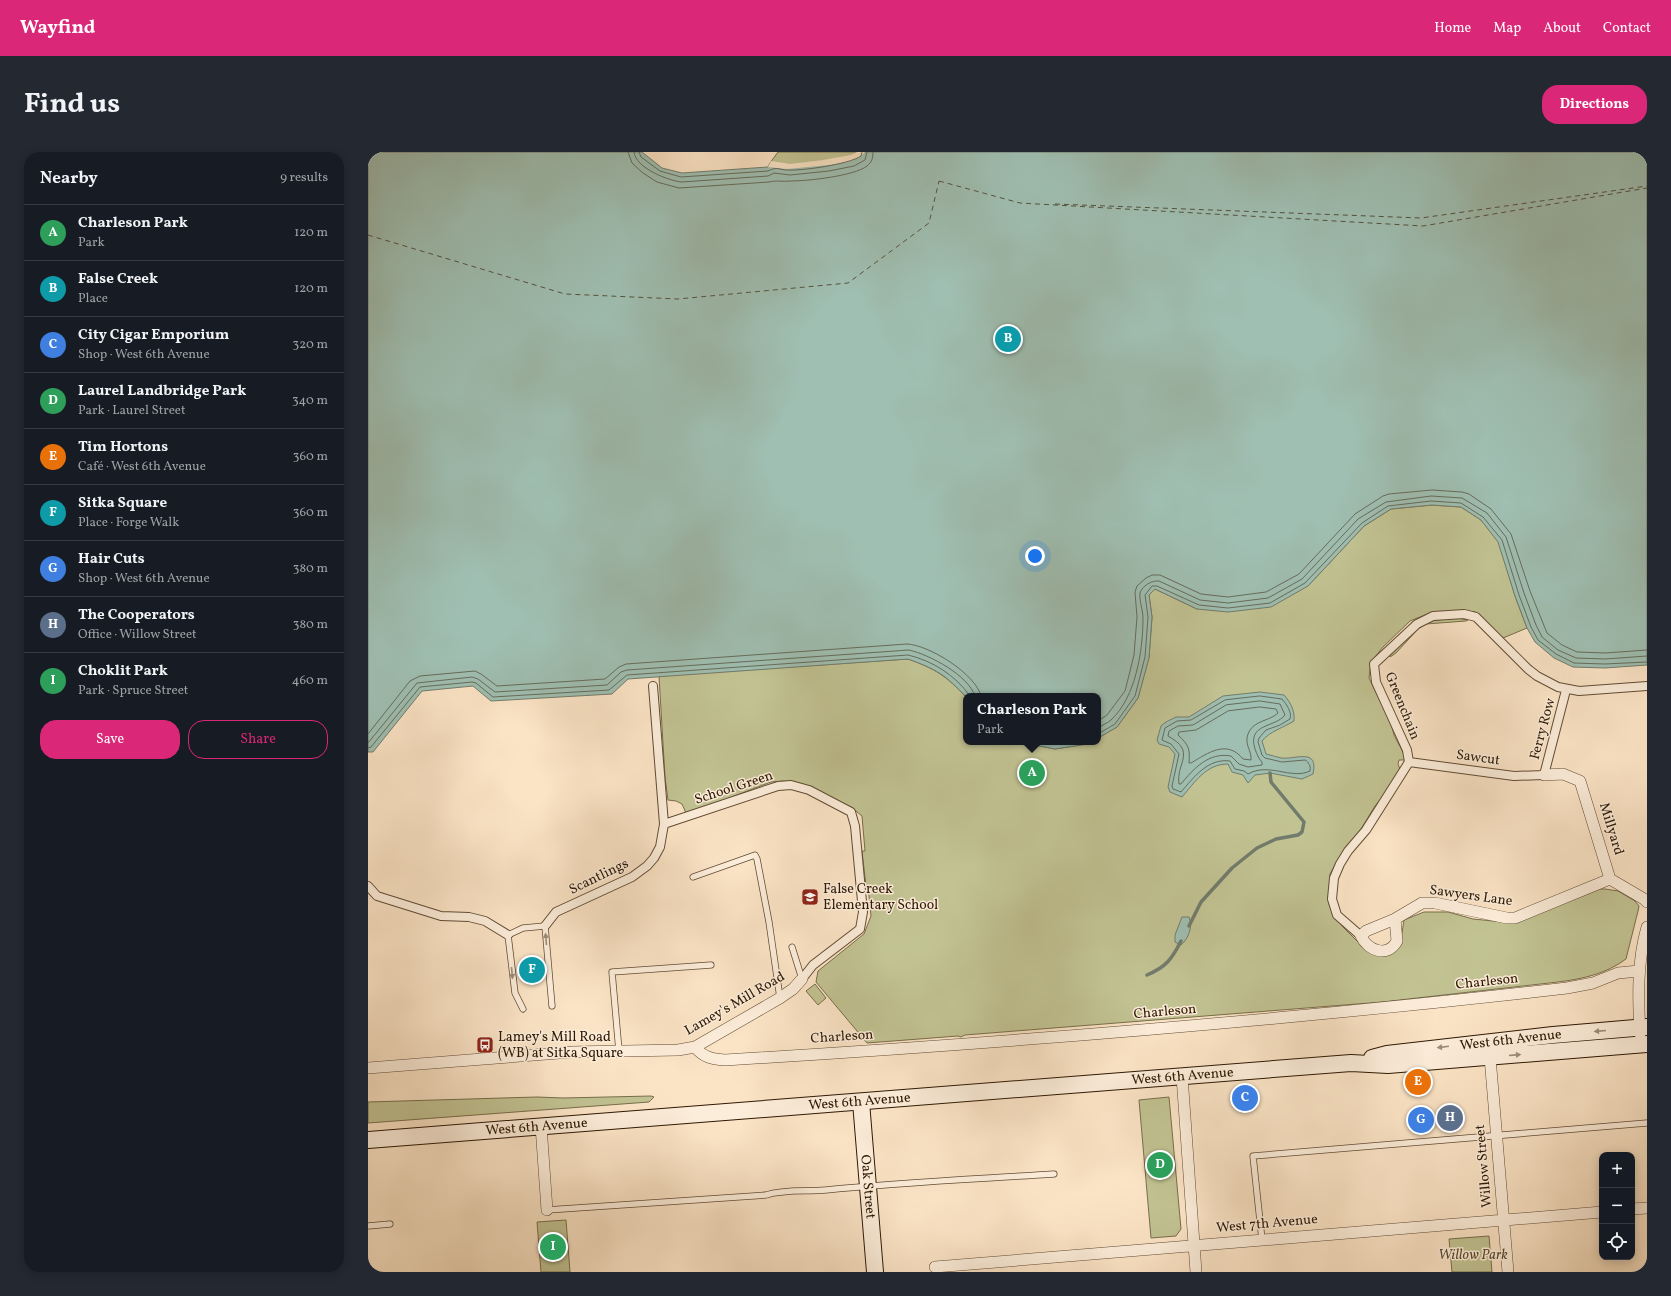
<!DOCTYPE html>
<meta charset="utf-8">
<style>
:root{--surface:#171b24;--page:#242831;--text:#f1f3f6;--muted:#9ea1a6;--line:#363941;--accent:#db2777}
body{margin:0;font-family:Vollkorn,serif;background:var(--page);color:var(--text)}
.controls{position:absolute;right:12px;bottom:12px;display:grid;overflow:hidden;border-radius:8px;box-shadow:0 2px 10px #0003}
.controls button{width:36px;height:36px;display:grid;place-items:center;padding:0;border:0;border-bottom:1px solid var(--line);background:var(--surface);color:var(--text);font:20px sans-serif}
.you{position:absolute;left:667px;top:404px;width:14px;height:14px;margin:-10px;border:3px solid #fff;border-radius:50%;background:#1a73e8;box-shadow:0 0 0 6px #1a73e833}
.badge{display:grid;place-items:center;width:26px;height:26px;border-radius:50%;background:var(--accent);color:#fff;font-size:13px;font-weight:700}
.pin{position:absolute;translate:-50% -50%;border:2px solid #fff;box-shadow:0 1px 4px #0006}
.popup{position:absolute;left:595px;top:541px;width:138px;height:52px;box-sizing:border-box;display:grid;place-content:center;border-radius:8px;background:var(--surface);filter:drop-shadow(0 1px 3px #0005);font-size:13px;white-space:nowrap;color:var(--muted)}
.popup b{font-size:15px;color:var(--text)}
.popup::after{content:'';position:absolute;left:50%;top:100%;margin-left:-8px;border:8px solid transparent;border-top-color:var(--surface)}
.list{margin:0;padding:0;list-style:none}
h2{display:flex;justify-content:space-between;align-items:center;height:52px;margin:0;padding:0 16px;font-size:17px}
h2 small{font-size:13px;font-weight:400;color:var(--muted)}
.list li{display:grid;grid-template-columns:26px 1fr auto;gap:12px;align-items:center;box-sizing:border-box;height:56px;padding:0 16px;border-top:1px solid var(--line)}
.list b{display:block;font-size:15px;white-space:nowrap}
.list p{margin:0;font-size:13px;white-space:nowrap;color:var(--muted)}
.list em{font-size:13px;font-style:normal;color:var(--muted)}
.actions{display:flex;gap:8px;padding:12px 16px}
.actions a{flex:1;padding:9px 0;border:1px solid var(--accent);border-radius:16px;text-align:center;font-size:14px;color:var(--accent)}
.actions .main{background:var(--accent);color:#fff}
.icon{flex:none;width:22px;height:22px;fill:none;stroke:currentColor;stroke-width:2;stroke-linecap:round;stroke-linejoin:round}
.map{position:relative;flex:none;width:1279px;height:1120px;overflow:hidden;border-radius:16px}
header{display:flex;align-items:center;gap:24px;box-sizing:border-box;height:56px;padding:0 20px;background:var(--accent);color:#fff}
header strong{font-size:19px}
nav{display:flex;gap:22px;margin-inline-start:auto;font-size:14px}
.intro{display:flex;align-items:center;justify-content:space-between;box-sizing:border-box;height:96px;padding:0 24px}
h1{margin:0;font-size:28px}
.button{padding:10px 18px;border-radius:16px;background:var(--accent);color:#fff;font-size:14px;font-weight:700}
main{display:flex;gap:24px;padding:0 24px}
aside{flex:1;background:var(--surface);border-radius:16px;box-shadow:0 2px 10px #0003}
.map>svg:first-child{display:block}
.green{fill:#c2c393;stroke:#786e4b}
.water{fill:#9fbfb2;stroke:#727c6c}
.pier{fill:#fbe4c6}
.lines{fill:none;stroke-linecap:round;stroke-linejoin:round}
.shore{stroke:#666c5a;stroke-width:1}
.stream{stroke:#727c6c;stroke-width:3.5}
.ferry{stroke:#565240;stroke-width:1;stroke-dasharray:5 4;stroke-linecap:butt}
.service-casing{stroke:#614b34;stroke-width:7}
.pedestrian-casing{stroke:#614b34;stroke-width:10}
.minor-casing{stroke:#614b34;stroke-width:12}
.secondary-casing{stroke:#2e1803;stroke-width:18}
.service{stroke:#fcedda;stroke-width:5.5}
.pedestrian{stroke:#fcedda;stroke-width:8}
.minor{stroke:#fcedda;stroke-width:11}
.secondary{stroke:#fcedda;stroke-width:16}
.oneway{fill:#9f8d79}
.labels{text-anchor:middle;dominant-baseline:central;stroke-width:3;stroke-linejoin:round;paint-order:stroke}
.street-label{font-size:14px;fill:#2e1803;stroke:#fcedda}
.poi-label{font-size:14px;fill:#2e1803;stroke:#fcedda;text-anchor:start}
.park-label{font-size:14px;font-style:italic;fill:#5a4b2e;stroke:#fcedda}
</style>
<header>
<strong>Wayfind</strong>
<nav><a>Home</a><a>Map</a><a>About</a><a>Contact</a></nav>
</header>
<div class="intro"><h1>Find us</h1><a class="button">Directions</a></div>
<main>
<aside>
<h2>Nearby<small>9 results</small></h2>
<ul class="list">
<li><span class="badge" style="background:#2e9e5b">A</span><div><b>Charleson Park</b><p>Park</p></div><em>120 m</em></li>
<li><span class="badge" style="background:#0f9aa8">B</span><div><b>False Creek</b><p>Place</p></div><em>120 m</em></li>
<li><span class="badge" style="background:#3f7fe0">C</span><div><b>City Cigar Emporium</b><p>Shop · West 6th Avenue</p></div><em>320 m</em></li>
<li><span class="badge" style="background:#2e9e5b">D</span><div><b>Laurel Landbridge Park</b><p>Park · Laurel Street</p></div><em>340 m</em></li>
<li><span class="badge" style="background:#e8710a">E</span><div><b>Tim Hortons</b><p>Café · West 6th Avenue</p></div><em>360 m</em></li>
<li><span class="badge" style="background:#0f9aa8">F</span><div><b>Sitka Square</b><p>Place · Forge Walk</p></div><em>360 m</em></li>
<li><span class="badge" style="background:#3f7fe0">G</span><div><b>Hair Cuts</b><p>Shop · West 6th Avenue</p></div><em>380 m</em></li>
<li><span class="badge" style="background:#5c6f8a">H</span><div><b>The Cooperators</b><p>Office · Willow Street</p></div><em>380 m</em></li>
<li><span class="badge" style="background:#2e9e5b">I</span><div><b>Choklit Park</b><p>Park · Spruce Street</p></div><em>460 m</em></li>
</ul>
<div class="actions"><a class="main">Save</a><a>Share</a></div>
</aside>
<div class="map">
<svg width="1279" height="1120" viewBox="0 0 1279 1120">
<rect width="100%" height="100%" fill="#fbe4c6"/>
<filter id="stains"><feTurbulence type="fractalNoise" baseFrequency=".005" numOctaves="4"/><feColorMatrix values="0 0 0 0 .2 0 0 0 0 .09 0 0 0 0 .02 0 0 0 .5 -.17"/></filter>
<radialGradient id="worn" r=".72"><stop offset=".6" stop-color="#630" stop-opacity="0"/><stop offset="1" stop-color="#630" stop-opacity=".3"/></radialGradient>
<path class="green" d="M410,0h82l-8,5 -63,9 -19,-3z
M1064,353l29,2 20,13 18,22 16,54 12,32 -24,10 -27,-26 -10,-1 -36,2 -20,8 -27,26 -12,15 -2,16 22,45 3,12 13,25h-8l-1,4 2,5 -5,13 -20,24 -22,36 -8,6 -15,26 -1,30 13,22 22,22 15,6 23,-21 2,-13 20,-8h24l25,7 40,4 87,-34h5l13,2 17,10 4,5 -1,5 -12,48c-20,15 -44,20 -68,23l-176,20 -417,33 -4,2 -3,-1 -91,7 -51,-61 2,-11 46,-37 7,-18 -3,-30h-2l-4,-35h3l-3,-35 -6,-5 -52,-26 -20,-4 -13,1 -63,24 -22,7 -4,-9 -6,-3 -8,-1 -3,-23 -6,-101 249,-17c28,10 38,17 58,38v45h54l35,7 43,-7v-4l19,-11 21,-29 11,-41 3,-40 -3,-22 6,-6 42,20 111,-23 56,-60 27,-17z
M1089,466l11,2 -2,1 -40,3 -8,5 -22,24 -6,4 -1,-3 27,-27 13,-6z
M447,832l11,14 -8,7 -12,-14z
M283,944l3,1 -5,5 -281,21v-21l169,-5 26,1z
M801,945l12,132 -5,7 -25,2 -12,-138z
M198,1068l4,52h-29l-4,-50z
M1121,1084l3,36h-40l-3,-33z"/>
<path class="water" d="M0,0h274l20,16 20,5 86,-6 2,-4 19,3 63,-9 8,-5h787v513l-42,3 -32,-1 -19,-9 -19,-16 -8,-14 -12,-32 -17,-54 -17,-22 -20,-13 -29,-2 -41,4 -27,17 -56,60 -37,21 -43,5 -31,-3 -42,-20 -6,6 3,22 -3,41 -11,40 -21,29 -19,11v-42h-132v1c-20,-22 -30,-28 -58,-38l-280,20 -16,15 -121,7 -18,-15 -51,5 -49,61h-5z
M892,540l24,3c7,8 11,16 10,26 -11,7 -24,10 -32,20l4,13c5,1 10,3 15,4 14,2 38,-11 32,16l-11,5 -32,-6 -15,2 -7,8 -5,-8 -11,-3 -4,-8c-22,0 -33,18 -46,33l-12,-5 -2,-5 7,-33 -6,-7 -10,-3 -2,-4 4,-14 5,-4 10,-5h13l34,-21z
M652,590h71l-3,2 -33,5z
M814,765h7c4,9 0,21 -8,28l-6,-3v-7z"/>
<path class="pier" d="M489,0h8l-4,4 -13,6 -19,3 -42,4 -19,-2 3,-6 19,3 33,-4 28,-5z"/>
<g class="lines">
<path class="shore" d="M260,0l4,11 11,10 14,9 22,6 90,-6c10,-2 12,0 21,-1 18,0 64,-5 77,-15 5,-4 6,-8 6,-14
M266,0c1,16 35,29 48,30l86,-6 6,-3 16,2 39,-4 25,-5 11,-6 2,-8
M271,0l2,5 19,14 21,6 87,-6c10,-5 10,-1 20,-1 14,1 62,-6 73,-14l1,-4
M892,544l22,3c5,6 10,13 8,20l-10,6 -14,5 -7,8 -1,4 4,13 3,3 17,4 23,-2c4,2 6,7 5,11 -19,9 -41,-9 -62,3l-4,-3 -9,-2 -5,-8c-22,-3 -36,16 -49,31l-8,-3 -1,-3 7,-32 -8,-10 -9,-4 3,-12 12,-7 14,-1 34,-20z
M892,549l20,3 5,11c-10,13 -38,8 -30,34 2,5 3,9 7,13v3l-14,2 -9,-3 -8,-8c-22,-4 -37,12 -50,28h-2c-3,-22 18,-32 -11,-48l1,-5 9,-5 15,-1 33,-20z
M892,555l16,2 2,4c-9,9 -28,7 -31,25 -1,8 5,15 4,22l-8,-1c-16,-20 -35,-6 -52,4h-2c1,-14 0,-18 -11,-28l1,-3 17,-2 32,-19z
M730,569l9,-6 18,-24 9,-36 3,-38 -2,-25 2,-6 9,-8 6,-3h8l41,19 27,3 38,-5 33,-18 56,-60 28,-18 6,-2 43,-4 30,2 7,2 22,15 20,25 19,57 17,42 15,12 15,7 28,1 42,-3
M730,576c4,-3 10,-5 13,-8 25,-23 32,-70 32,-102 0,-8 -4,-17 -3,-25 2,-7 12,-13 19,-12l41,19 28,3 40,-5 34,-19 56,-60 28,-17 45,-6 31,2 25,15 19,24 18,56 12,32 6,12 16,13 18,8 29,1 42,-3
M0,582l42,-53 10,-5 55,-5 6,3 16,12 108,-7 14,-12 7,-3 281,-20c22,1 69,30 74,52
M730,582l17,-10 20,-28 10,-39 3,-40 -3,-22 7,-9h5l42,19 29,3 42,-5 35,-20 57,-60 26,-17 43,-5 30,2 22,14 19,23 17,55 12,32 7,13 18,14 18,9 31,1 42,-2
M0,591l49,-60 55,-6 6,2 17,13 112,-7 14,-13 6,-2 282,-20c21,5 59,25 66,46
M0,596l3,-1 49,-60 52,-5 4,1 17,14 116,-7 18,-15 281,-20c25,6 47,20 62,41"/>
<path class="stream" d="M821,774l12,-24 31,-34 25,-20 19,-9 22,-4 4,-3 2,-10 -33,-40 -1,-9
M779,823c19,-8 25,-16 34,-34"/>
<path class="ferry" d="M571,29l81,22 403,23 224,-38
M687,52l366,14 226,-32
M0,83l197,59 113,5 170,-16 81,-60 10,-42"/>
<g class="service-casing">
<path id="service" d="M325,725l62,-22 2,4 12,63 11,76
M424,795l10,32
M155,857l-8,-16 -7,-58 15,-7 22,-2 7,80
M251,899l-7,-79 99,-7
M179,1058l219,-15c20,-6 40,-3 60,-5 76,-8 152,-11 228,-16
M0,1074l22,-2
M894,1088l-9,-84 394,-33"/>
</g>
<g class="pedestrian-casing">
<path id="pedestrian" d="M1041,610l105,14 30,-1 22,-85
M296,672l114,-38 13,-1 18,5 42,22 4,14 8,86 -3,17 -47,36 -11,14
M0,734l9,10 64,20 28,1 16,4 23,14
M177,774l11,-14 76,-35 15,-11 7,-8 6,-11 4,-23 -11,-138
M993,784l-24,-21 -5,-16 2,-21 6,-14 8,-13 18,-21 43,-68 -2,-12 -31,-68 -2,-18 43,-40 16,-8 31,-2 12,3 52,52 9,7 21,11 21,4 68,-5"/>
</g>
<g class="minor-casing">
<path id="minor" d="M1176,623l19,-1 17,7 30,98 34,20 3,3
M1027,767l2,22c-9,17 -29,10 -36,-5l5,-5 29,-12 27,-16h13l72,15h8l95,-39
M1272,882c-2,-36 -3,-72 7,-107
M327,895c8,10 16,12 30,13 281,-17 562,-40 842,-72l26,-5 25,-10 21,-2
M1122,905l18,215
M0,916l204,-16 106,-2 17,-3 85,-49 13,-9 9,-10
M814,924l14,196
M173,974l6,84
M1264,1057l15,-1
M567,1115l667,-55"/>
</g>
<g class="secondary-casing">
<g id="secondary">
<path id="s1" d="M1004,906l15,-4 166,-19 94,-8"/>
<path id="s2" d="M493,950l14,170"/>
<path id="s3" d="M0,988l983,-77 37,2 259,-21"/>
</g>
</g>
<use href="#service" class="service"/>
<use href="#pedestrian" class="pedestrian"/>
<use href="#minor" class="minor"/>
<use href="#secondary" class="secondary"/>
</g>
<defs><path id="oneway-solid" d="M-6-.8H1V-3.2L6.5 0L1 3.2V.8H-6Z"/></defs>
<g class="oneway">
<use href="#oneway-solid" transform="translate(178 787) rotate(-95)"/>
<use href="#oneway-solid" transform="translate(144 821) rotate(85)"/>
<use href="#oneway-solid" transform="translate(1232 879) rotate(175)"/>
<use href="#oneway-solid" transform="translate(1075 895) rotate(173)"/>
<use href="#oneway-solid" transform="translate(1147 903) rotate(-5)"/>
</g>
<defs>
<g id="school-square" transform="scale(0.9)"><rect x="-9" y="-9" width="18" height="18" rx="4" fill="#8f2418" stroke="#fcedda"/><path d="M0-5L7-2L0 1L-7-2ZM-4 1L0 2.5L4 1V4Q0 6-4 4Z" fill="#fff"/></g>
<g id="bus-square" transform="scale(0.9)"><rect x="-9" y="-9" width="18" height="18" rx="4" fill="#8f2418" stroke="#fcedda"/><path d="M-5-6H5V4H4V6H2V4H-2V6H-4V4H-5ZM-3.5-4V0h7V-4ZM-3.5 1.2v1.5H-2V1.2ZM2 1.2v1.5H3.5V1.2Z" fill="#fff"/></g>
</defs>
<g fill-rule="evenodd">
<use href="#school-square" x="442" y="745"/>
<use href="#bus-square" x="117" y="893"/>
</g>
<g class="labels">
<g class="street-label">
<text transform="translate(1034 554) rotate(68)">Greenchain</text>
<text transform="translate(1175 577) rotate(-75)">Ferry Row</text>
<text transform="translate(1110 606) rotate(8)">Sawcut</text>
<text transform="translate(366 636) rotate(-18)">School Green</text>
<text transform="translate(1243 677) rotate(73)">Millyard</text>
<text transform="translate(231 725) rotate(-26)">Scantlings</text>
<text transform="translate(1103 744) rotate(8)">Sawyers Lane</text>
<text transform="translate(1119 830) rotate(-6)">Charleson</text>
<text transform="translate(367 852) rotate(-30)">Lamey's Mill Road</text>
<text transform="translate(797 860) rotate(-5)">Charleson</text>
<text transform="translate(474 885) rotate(-4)">Charleson</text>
<text stroke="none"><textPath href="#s1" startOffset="140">West 6th Avenue</textPath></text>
<text stroke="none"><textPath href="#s3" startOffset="817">West 6th Avenue</textPath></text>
<text stroke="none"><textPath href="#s3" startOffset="493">West 6th Avenue</textPath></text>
<text stroke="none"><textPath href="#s3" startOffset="169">West 6th Avenue</textPath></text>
<text transform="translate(1116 1014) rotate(-95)">Willow Street</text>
<text stroke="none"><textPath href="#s2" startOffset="85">Oak Street</textPath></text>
<text transform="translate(899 1072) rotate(-5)">West 7th Avenue</text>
</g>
<g class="poi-label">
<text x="455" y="737">False Creek<tspan x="455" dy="16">Elementary School</tspan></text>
<text x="130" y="885">Lamey's Mill Road<tspan x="130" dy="16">(WB) at Sitka Square</tspan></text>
</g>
<g class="park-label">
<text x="1105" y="1103">Willow Park</text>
</g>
</g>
<rect width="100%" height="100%" filter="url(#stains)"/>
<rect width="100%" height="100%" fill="url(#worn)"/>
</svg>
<div class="controls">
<button>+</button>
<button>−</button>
<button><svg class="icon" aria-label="locate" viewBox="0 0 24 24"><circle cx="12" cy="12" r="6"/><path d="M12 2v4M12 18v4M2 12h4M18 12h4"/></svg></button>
</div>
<div class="you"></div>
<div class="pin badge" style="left:664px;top:621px;background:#2e9e5b">A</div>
<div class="popup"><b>Charleson Park</b>Park</div>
<div class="pin badge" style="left:640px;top:187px;background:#0f9aa8">B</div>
<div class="pin badge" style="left:877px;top:946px;background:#3f7fe0">C</div>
<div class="pin badge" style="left:792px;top:1013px;background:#2e9e5b">D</div>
<div class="pin badge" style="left:1050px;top:930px;background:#e8710a">E</div>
<div class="pin badge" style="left:164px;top:818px;background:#0f9aa8">F</div>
<div class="pin badge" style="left:1053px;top:968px;background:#3f7fe0">G</div>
<div class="pin badge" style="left:1082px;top:966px;background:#5c6f8a">H</div>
<div class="pin badge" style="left:185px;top:1095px;background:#2e9e5b">I</div>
</div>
</main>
